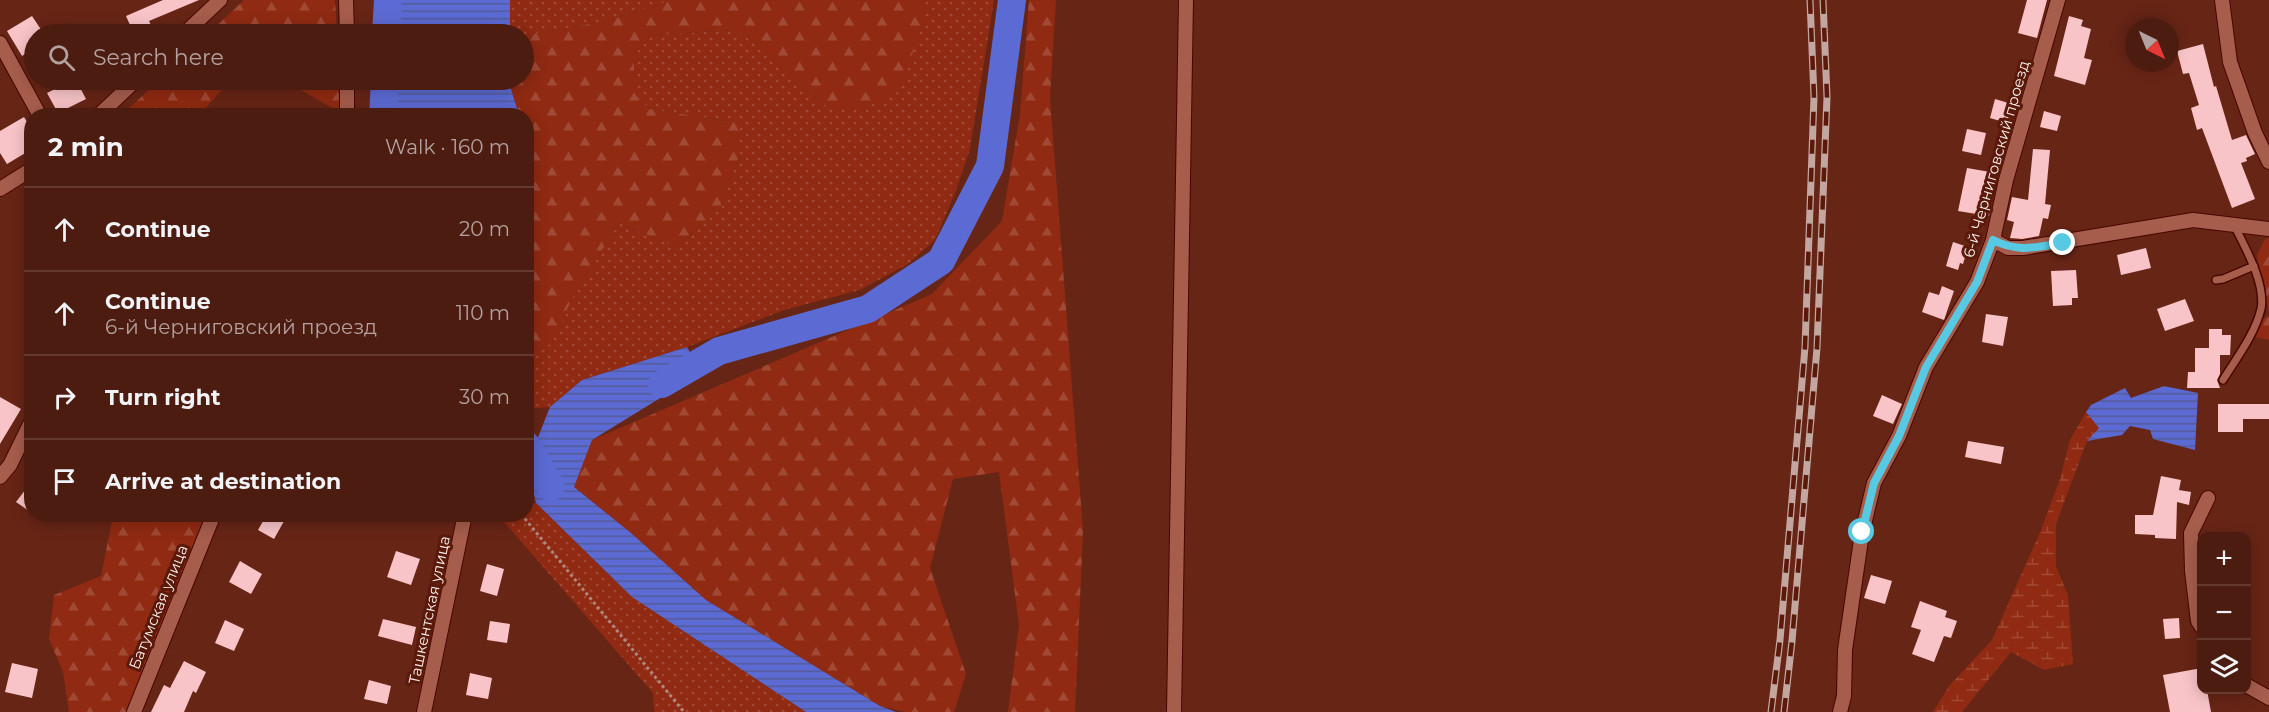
<!DOCTYPE html>
<meta charset="utf-8">
<style>
:root{--surface:#4d1c10;--page:#57291e;--text:#f1f3f6;--muted:#b3a19f;--line:#643a30}
body{margin:0;font-family:Montserrat,sans-serif;background:var(--page);color:var(--text)}
.controls{position:absolute;right:18px;bottom:18px;display:grid;overflow:hidden;border-radius:12px;box-shadow:0 3px 15px #0003}
.controls button{width:54px;height:54px;display:grid;place-items:center;padding:0;border:0;border-bottom:2px solid var(--line);background:var(--surface);color:var(--text);font:30px sans-serif}
.compass{position:absolute;left:2125px;top:18px;width:54px;height:54px;border-radius:50%;background:var(--surface);box-shadow:0 3px 15px #0003;rotate:137deg}
.stop{position:absolute;width:18px;height:18px;margin:-14px;border:4px solid #57c9e2;border-radius:50%;background:#fff}
.stop.end{background:#57c9e2;border-color:#fff;box-shadow:0 2px 6px #0008}
.list{margin:0;padding:0;list-style:none}
h2{display:flex;justify-content:space-between;align-items:center;height:78px;margin:0;padding:0 24px;font-size:26px}
h2 small{font-size:20px;font-weight:400;color:var(--muted)}
.list li{display:grid;grid-template-columns:39px 1fr auto;gap:18px;align-items:center;box-sizing:border-box;height:84px;padding:0 24px;border-top:2px solid var(--line)}
.list b{display:block;font-size:22px;white-space:nowrap}
.list p{margin:0;font-size:20px;white-space:nowrap;color:var(--muted)}
.list em{font-size:20px;font-style:normal;color:var(--muted)}
.icon{flex:none;width:33px;height:33px;fill:none;stroke:currentColor;stroke-width:2;stroke-linecap:round;stroke-linejoin:round}
.map{position:relative;flex:none;width:2269px;height:712px;overflow:hidden}
.search{position:absolute;background:var(--surface);box-shadow:0 3px 15px #0003;left:24px;top:24px;width:510px;height:66px;display:flex;align-items:center;gap:15px;box-sizing:border-box;padding:0 21px;border-radius:33px;color:var(--muted);font-size:22px}
.panel{position:absolute;background:var(--surface);box-shadow:0 3px 15px #0003;left:24px;top:108px;width:510px;height:414px;border-radius:24px}
.map>svg:first-child{display:block}
.grass{fill:url(#grass-dots)}
.forest{fill:url(#forest-firs)}
.wetland{fill:url(#wetland-marsh)}
.water{fill:url(#water-rules)}
.lines{fill:none;stroke-linecap:round;stroke-linejoin:round}
.river{stroke:#5c6ad4;stroke-width:28}
.building{fill:#f8c4c8}
.lane-casing{stroke:#490600;stroke-width:10}
.street-casing{stroke:#490600;stroke-width:16}
.path{stroke:#af8980;stroke-width:3;stroke-dasharray:3 3;stroke-linecap:butt}
.lane{stroke:#a65d4c;stroke-width:7}
.street{stroke:#a65d4c;stroke-width:14}
.rail-casing{stroke:#c4a6a0;stroke-width:7}
.rail{stroke:#5b190a;stroke-width:4.5;stroke-dasharray:14;stroke-linecap:butt}
.route{stroke:#57c9e2;stroke-width:8}
.labels{text-anchor:middle;dominant-baseline:central;stroke-width:6;stroke-linejoin:round;paint-order:stroke}
.street-label{font-size:15px;fill:#f9f0ee;stroke:#5b190a}
</style>
<div class="map">
<svg width="2269" height="712" viewBox="0 0 2269 712">
<defs>
<pattern id="grass-dots" width="8" height="8" patternUnits="userSpaceOnUse" patternTransform="scale(1.5)"><rect width="8" height="8" fill="#902a12"/><path d="M2 2h.1M6 6h.1" fill="none" stroke="#a04935" stroke-width="1.8" stroke-linecap="round"/></pattern>
<pattern id="forest-firs" width="22" height="20" patternUnits="userSpaceOnUse" patternTransform="scale(1.5)"><rect width="22" height="20" fill="#902a12"/><path d="M5 1l3.5 6h-7zM16 11l3.5 6h-7z" fill="#a04935"/></pattern>
<pattern id="wetland-marsh" width="20" height="14" patternUnits="userSpaceOnUse" patternTransform="scale(1.5)"><rect width="20" height="14" fill="#902a12"/><path d="M1 5h8M5 5V1M11 12h8M15 12V8" fill="none" stroke="#a04935"/></pattern>
<pattern id="water-rules" width="6" height="5" patternUnits="userSpaceOnUse" patternTransform="scale(1.5)"><rect width="6" height="5" fill="#5c6ad4"/><path d="M0 2.5h6" fill="none" stroke="#545b95"/></pattern>
</defs>
<rect width="100%" height="100%" fill="#672516"/>
<path class="grass" d="M510,0h163l-67,21 -82,15 -14,-2z
M924,0h70l-24,149 -15,44 -20,47 -27,24 -48,26 -76,20 -97,37 -105,33 -32,27 -23,2v-55l24,-11 21,-44 47,-76 57,24 44,-39 20,-54v-31l-91,-14 -15,-16v-38l17,-20 85,-5 41,29 47,46 103,-95z
M527,503h9l96,94 174,115h-152l-1,-19 -155,-178 28,-1z"/>
<path class="forest" d="M244,0h91l2,34h-129z
M673,0h251l3,10 -27,81 -38,17 -38,-3 -47,-46 -41,-29 -85,5 -17,20v38l15,16 91,14v31l-20,54 -44,39 -57,-24 -47,76 -21,45 -24,10 -1,-185 5,-15 -4,-14 -1,-24 -7,-1 -8,-26v-9h13v-44l82,-15z
M1029,0h27l-6,98 33,433 -8,181h-67l11,-87 -20,-153 -46,7 -23,89 36,106 -12,38h-49l-25,-6 -174,-106 -75,-67 -57,-46 18,-47 340,-146 70,-73 18,-107z
M160,80h70l-25,29 -3,6h-81z
M284,80h54l2,32h-1z
M2269,238v102l-13,-3 3,-16 10,-5 -2,-15 -5,-4 -5,-42 8,-16z
M110,515h98l-81,197h-58l-6,-40 -14,-33 5,-44 47,-19 11,-55z"/>
<path class="wetland" d="M2086,412l14,16 -13,13 -31,83v42l12,30 5,68 -29,6 -33,-18 -49,60h-29l16,-26 43,-46 49,-110 19,-51 10,-39z"/>
<path class="water" d="M388,0h122v34h-124z
M385,80h126v9l8,26h-136z
M687,347l14,26 -109,67 -18,47 57,46 75,67 174,106 16,6h-90l-174,-115 -96,-94 -9,-38 23,-58 32,-27z
M2164,386l34,7 -3,57 -42,-11 -3,-9 -20,-4 -8,9 -35,6 12,-13 -13,-16 5,-7 34,-17 6,10z"/>
<g class="lines">
<path class="river" d="M386,34l2,-34
M383,116l2,-36
M662,384l57,-33 149,-42 73,-48 49,-95 22,-166
M526,445l25,42"/>
</g>
<path class="building" d="M163,0h36l-50,21 6,13h-21l-8,-18z
M2027,0h20l-10,38 -19,-5z
M32,16l12,18h-10v14l-12,8 -15,-25z
M2069,16l14,4 -2,6 10,3 -7,29 8,2 -7,25 -31,-9z
M2203,44l11,43 2,-1 16,54 14,-5 9,19 -9,4 1,3 -6,2 14,36 -23,9 -30,-80 -5,2 -6,-22 8,-3 -10,-32 -6,1 -6,-23z
M73,80h3l10,19 -28,14 -11,-20z
M1995,99l17,5 -5,19 -17,-5z
M2044,111l17,5 -4,15 -17,-4z
M24,117l8,13v19l-25,15 -7,-11v-22z
M1967,129l19,4 -5,22 -19,-4z
M2033,149l17,1 -5,54 6,1 -3,14 -5,-1 -4,18 -17,3 -12,-1 4,-16 -7,-2 5,-23 16,3z
M1967,168l29,5 -7,43 -31,-5z
M1953,242l15,5 -5,17 -3,-1 -2,7 -12,-4z
M2146,248l5,20 -30,7 -4,-20z
M2076,270l2,28h-6v7l-19,1 -2,-35z
M1942,286l12,5 -10,29 -22,-8 7,-20 10,3z
M2185,299l9,22 -29,10 -8,-22z
M1986,314l22,3 -5,29 -21,-4z
M2209,329h13v6h9l-1,20h-10v19l-3,6 3,8h-33l1,-16h7v-24h14z
M1882,395l20,9 -9,20 -20,-8z
M0,397l21,12 -21,35z
M2218,404h51v15h-26v13h-25z
M1968,441l36,6 -3,17 -36,-7z
M2161,476l20,4 -2,10 12,2 -2,13 -12,-3 -1,37 -21,-1v-3l-20,-1v-19h18z
M32,481v32l-16,-11z
M267,514h21l-14,25 -16,-9z
M396,551l24,8 -9,26 -24,-8z
M240,561l22,13 -11,20 -22,-12z
M487,564l17,5 -7,27 -17,-5z
M1871,575l21,6 -7,23 -21,-6z
M1920,601l27,10 -2,6 12,4 -6,17 -7,-2 -10,26 -22,-8 9,-24 -10,-3z
M2179,618l1,20 -15,1 -2,-20z
M383,619l33,8 -4,18 -34,-9z
M225,620l19,9 -10,22 -19,-8z
M490,621l20,3 -3,19 -20,-3z
M184,661l22,11 -10,21 -3,-2 -9,21h-33l13,-27 6,3z
M12,663l26,6 -6,29 -27,-6z
M2202,668v22h5l4,22h-41l-7,-37z
M470,673l22,5 -4,21 -22,-4z
M369,680l22,6 -4,18 -23,-5z"/>
<g class="lines">
<g class="lane-casing">
<path id="lane" d="M2216,280l7,-1 31,-13
M2223,380c13,-21 32,-46 38,-71 5,-25 -16,-62 -27,-84"/>
</g>
<g class="street-casing">
<path id="street" d="M346,0l1,34
M2222,0l8,62 25,71 14,29
M184,34l36,-34
M0,43l40,73
M347,80v36
M98,116l38,-36
M0,189l32,-20
M1993,240l15,8h15l170,-28 76,9
M0,477l10,-12 22,-45
M2202,627l-4,-6 -6,-50 -1,-38 17,-35
M2246,685l23,13
M134,712l80,-198
M424,712l41,-198
M1174,712l12,-712
M1840,712l4,-16 1,-46 17,-117 12,-50 25,-47 27,-69 51,-85 16,-42 13,-60 52,-180"/>
</g>
<path class="path" d="M521,514l163,198"/>
<use href="#lane" class="lane"/>
<use href="#street" class="street"/>
<g class="rail-casing">
<path id="rail" d="M1771,712l9,-72 25,-293 9,-250 -4,-97
M1784,712l8,-71 25,-293 10,-251 -4,-97"/>
</g>
<use href="#rail" class="rail"/>
</g>
<g class="lines">
<path class="route" d="M1862,532l12,-49 25,-47 27,-69 51,-85 16,-42c26,13 43,7 70,3"/>
</g>
<g class="labels">
<g class="street-label">
<text transform="translate(1996 159) rotate(-74)">6-й Черниговский проезд</text>
<text transform="translate(158 607) rotate(-68)">Батумская улица</text>
<text transform="translate(429 610) rotate(-78)">Ташкентская улица</text>
</g>
</g>
</svg>
<div class="controls">
<button>+</button>
<button>−</button>
<button><svg class="icon" aria-label="layers" viewBox="0 0 24 24"><path d="M12 4l9 5-9 5-9-5zM3 14l9 5 9-5"/></svg></button>
</div>
<svg class="compass" viewBox="-18 -18 36 36"><path d="M0-13l5 13h-10z" fill="#e53935"/><path d="M0 13l5-13h-10z" fill="#b3a19f"/></svg>
<div class="stop" style="left:1862px;top:532px"></div>
<div class="stop end" style="left:2063px;top:243px"></div>
<div class="search"><svg class="icon" aria-label="search" viewBox="0 0 24 24"><circle cx="10" cy="10" r="6"/><path d="M15 15l6 6"/></svg>Search here</div>
<section class="panel">
<h2>2 min<small>Walk · 160 m</small></h2>
<ul class="list">
<li><svg class="icon" aria-label="ahead" viewBox="0 0 24 24"><path d="M12 20V5M6 11l6-6 6 6"/></svg><div><b>Continue</b></div><em>20 m</em></li>
<li><svg class="icon" aria-label="ahead" viewBox="0 0 24 24"><path d="M12 20V5M6 11l6-6 6 6"/></svg><div><b>Continue</b><p>6-й Черниговский проезд</p></div><em>110 m</em></li>
<li><svg class="icon" aria-label="right" viewBox="0 0 24 24"><path d="M7 20v-9h11M14 6l5 5-5 5"/></svg><div><b>Turn right</b></div><em>30 m</em></li>
<li><svg class="icon" aria-label="arrive" viewBox="0 0 24 24"><path d="M6 21V4h12l-3 4 3 4H6"/></svg><div><b>Arrive at destination</b></div></li>
</ul>
</section>
</div>
